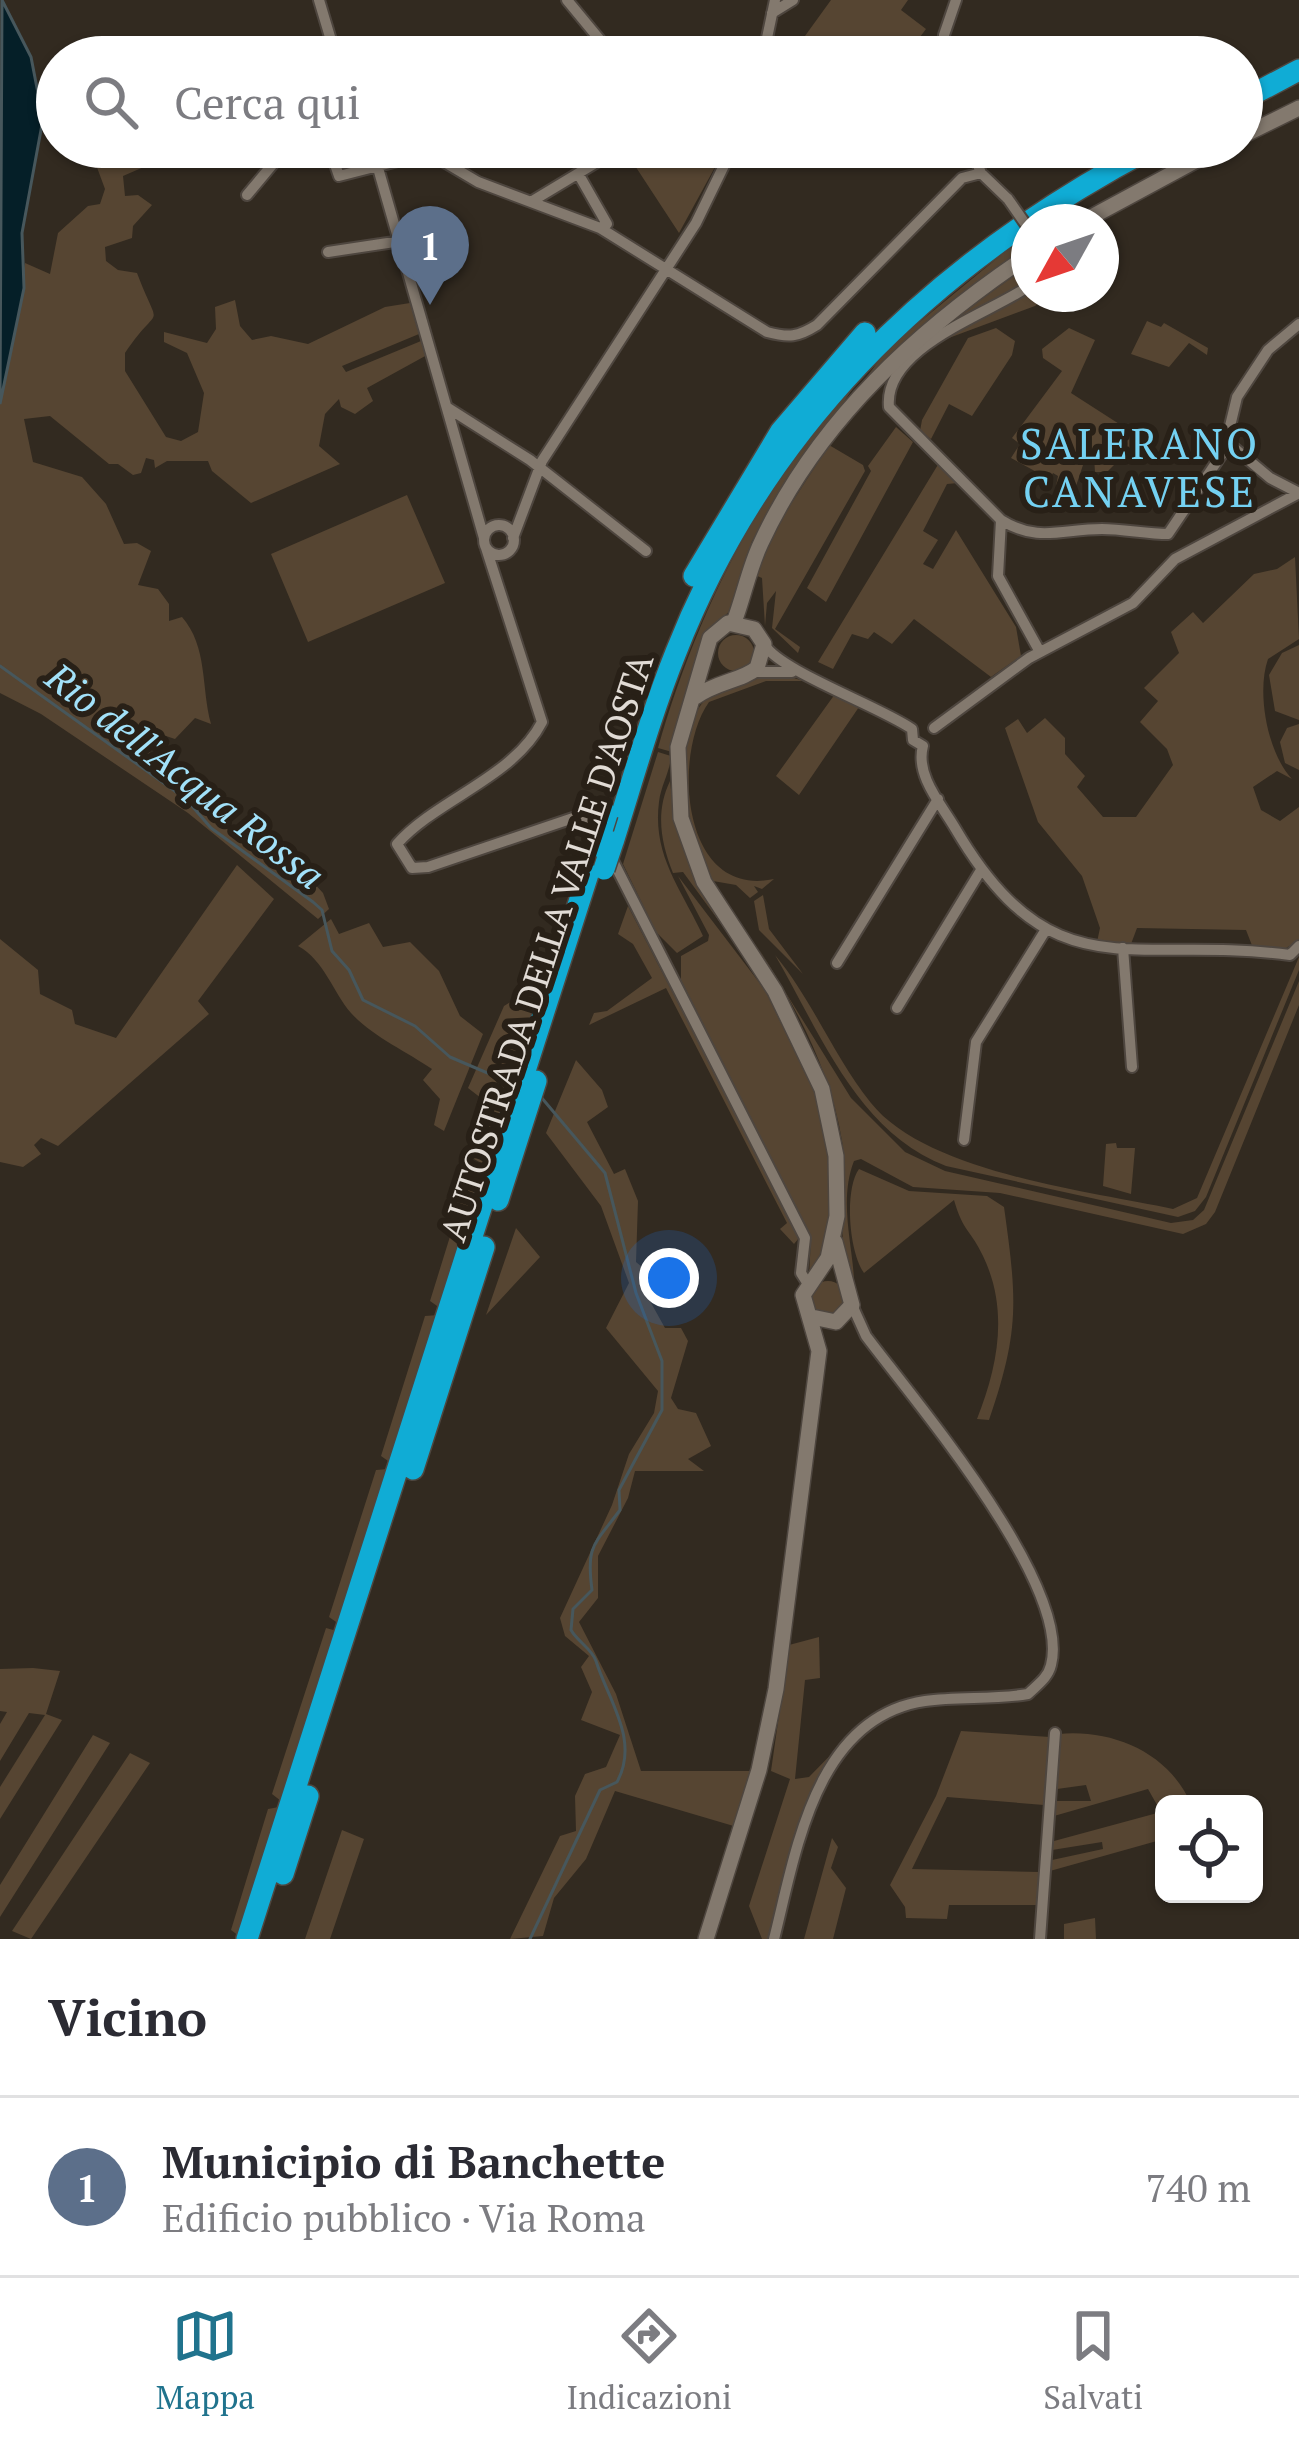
<!DOCTYPE html>
<html lang="it">
<meta charset="utf-8">
<style>
:root{--surface:#fff;--page:#f2f2f3;--text:#2b2b33;--muted:#7c7c81;--line:#e1e1e2;--accent:#20738d}
body{margin:0;font-family:"PT Serif",serif;background:var(--page);color:var(--text)}
.controls{position:absolute;right:36px;bottom:36px;display:grid;overflow:hidden;border-radius:18px;box-shadow:0 3px 9px #0004}
.controls button{width:108px;height:108px;display:grid;place-items:center;padding:0;border:0;border-bottom:3px solid var(--line);background:var(--surface);color:var(--text);font:60px sans-serif}
.compass{position:absolute;left:1011px;top:204px;width:108px;height:108px;border-radius:50%;background:var(--surface);box-shadow:0 3px 9px #0004;rotate:230deg}
.you{position:absolute;left:669px;top:1278px;width:42px;height:42px;margin:-30px;border:9px solid #fff;border-radius:50%;background:#1a73e8;box-shadow:0 0 0 18px #1a73e833}
.badge{display:grid;place-items:center;width:78px;height:78px;border-radius:50%;background:var(--accent);color:#fff;font-size:39px;font-weight:700}
.pin{position:absolute;translate:-50% -99px;filter:drop-shadow(0 3px 6px #0008)}
.pin::after{content:'';position:absolute;top:63px;width:42px;height:36px;background:inherit;clip-path:polygon(0 0,100% 0,50% 100%)}
.list{margin:0;padding:0;list-style:none}
h2{display:flex;justify-content:space-between;align-items:center;height:156px;margin:0;padding:0 48px;font-size:51px}
h2 small{font-size:39px;font-weight:400;color:var(--muted)}
.list li{display:grid;grid-template-columns:78px 1fr auto;gap:36px;align-items:center;box-sizing:border-box;height:180px;padding:0 48px;border-top:3px solid var(--line)}
.list b{display:block;font-size:45px;white-space:nowrap}
.list p{margin:0;font-size:39px;white-space:nowrap;color:var(--muted)}
.list em{font-size:39px;font-style:normal;color:var(--muted)}
.icon{flex:none;width:66px;height:66px;fill:none;stroke:currentColor;stroke-width:2;stroke-linecap:round;stroke-linejoin:round}
.map{position:relative;flex:none;width:1299px;height:1939px;overflow:hidden}
.search{position:absolute;background:var(--surface);box-shadow:0 3px 9px #0004;left:36px;right:36px;top:36px;height:132px;display:flex;align-items:center;gap:30px;box-sizing:border-box;padding:0 42px;border-radius:66px;color:var(--muted);font-size:45px}
.sheet{height:336px;background:var(--surface)}
nav{display:flex;justify-content:space-around;align-items:center;box-sizing:border-box;height:168px;border-top:3px solid var(--line);background:var(--surface);font-size:33px;color:var(--muted)}
nav a{display:grid;justify-items:center;gap:6px}
nav .on{color:var(--accent)}
.map>svg:first-child{display:block}
.green{fill:#564532}
.water{fill:#051f28;stroke:#47575c;stroke-width:3}
.lines{fill:none;stroke-linecap:round;stroke-linejoin:round}
.stream{stroke:#47575c;stroke-width:3}
.street-casing{stroke:#4e463f;stroke-width:14}
.secondary-casing{stroke:#4e463f;stroke-width:18}
.highway-casing{stroke:#4e463f;stroke-width:24}
.street{stroke:#83796e;stroke-width:10}
.secondary{stroke:#83796e;stroke-width:15}
.highway{stroke:#10acd5;stroke-width:21}
.street-bridge-casing{stroke:#4e463f;stroke-width:14;stroke-linecap:butt}
.highway-bridge-casing{stroke:#4e463f;stroke-width:24;stroke-linecap:butt}
.street-bridge{stroke:#83796e;stroke-width:10}
.highway-bridge{stroke:#10acd5;stroke-width:21}
.labels{text-anchor:middle;dominant-baseline:central;stroke-width:12;stroke-linejoin:round;paint-order:stroke}
.street-label{font-size:36px;fill:#e1dbd5;stroke:#282017}
.water-label{font-size:39px;font-style:italic;fill:#a2e1f9;stroke:#282017}
.quarter-label{font-size:42px;letter-spacing:3px;fill:#74d1f2;stroke:#282017}
</style>
<div class="map">
<svg width="1299" height="1939" viewBox="0 0 1299 1939">
<rect width="100%" height="100%" fill="#322a20"/>
<path class="green" d="M831,0h77l-7,10 25,19 -6,8 6,5 -11,15h-29l-12,-9 -7,9h-57l-13,-10z
M107,147h75l12,21 -41,-5 -30,13 2,20 13,-1 14,10 -19,21 -1,12 -27,9 1,14 12,9 19,3c24,63 24,26 -12,80v18l41,66 15,4 17,-9 6,-39 -17,-40 -23,-11v-10l43,11 9,-14 -1,-22 20,-7 5,26 12,14 19,-4 37,8 77,-37 25,-4 9,31 -77,32 4,6 75,-31 6,14 -60,33 6,13 -18,13 -14,-7 -2,-8 -14,15 -6,32 21,18 -89,39 -39,-32 -4,-10h-41l-12,7 -1,-8 -8,-2 -5,15 -8,2 -15,-11h-9l-59,-48 -26,3 9,43 49,15 24,27 18,40 13,-1 14,8 -13,34 20,4 11,15v17l13,-4c26,30 19,70 29,107l-16,-6 -20,21 -63,-21 -3,9c14,19 40,19 54,36 6,7 3,9 8,17 17,28 71,65 102,59l50,54 6,16 -11,10 -130,-106 -147,-99 -41,-21v-289l25,-141 25,11 8,-41 30,-27 12,-2 5,-15 -10,-27z
M635,147h91l-47,86 -53,-81z
M1012,246l6,8 -89,66 -63,58 22,-30z
M1029,265v15l-8,7 -84,44z
M1029,293l21,1 -15,12 -97,36z
M1147,321l14,6 3,-4 44,25 -1,7 -18,-12 -20,24 -38,-13z
M996,328l19,13 -3,14 -40,61 -23,-12 -18,35 -11,-8 2,-11 46,-82z
M1069,328l26,12 -24,53 70,45 -34,34h-12l-1,-15 -8,-1 -11,33 -19,-3 2,-10 -5,-3 -6,11 -9,-3 4,-6 -31,-17 9,-14 -8,-6 50,-67 -19,-13 -1,-9z
M857,382l-105,159 -20,68 -22,20 -38,123 -14,-4c37,-130 103,-268 199,-366z
M896,427l17,15 -87,160 -19,-14 64,-117 -3,-5z
M829,445l34,20 2,6 -90,158 25,18 -2,6 -26,-25 4,-37 -9,12 -2,23 -3,-48 -7,-3 14,-37z
M939,463l19,20 -11,1 -24,47 15,9 -15,24 10,5 23,-39 60,97 5,29 -30,21 -77,-58 -22,25 -18,-12 -6,7 -16,-5 -19,35 -15,-7z
M407,495l38,88 -137,59 -37,-88z
M1295,557l4,82 -31,20c-12,34 0,95 24,120l-15,-8 -24,16 8,23 19,11 19,-14v133l-16,10 -30,-2 -7,-18 -109,-2 -6,16 -34,-2 3,-14 -18,-52 -44,-54 -33,-94 13,-9 9,14 18,-15 20,20v16l20,22 -8,11 26,30h33l37,-52 -6,-16 -27,-27 18,-21 -14,-13 35,-35 -8,-21 22,-20 10,11 51,-49 23,-5z
M718 653a18 18 0 1 1 36 0a18 18 0 1 1-36 0Z
M1299,645v75l-24,-9 -6,-36 13,-22z
M780,674l24,7h-38l-57,21c-37,52 -28,197 65,177l-12,10 -8,-3 4,6 -8,6 -14,-13 -23,-4c-26,-41 -46,-150 -3,-186 9,-7 56,-19 70,-21z
M835,694l24,13 -60,88 -23,-19z
M1299,724v46l-14,-7 -5,-21 7,-14z
M658,752l13,4c-1,16 -10,29 -12,46 -7,54 23,88 44,134l-26,17 -21,-21 -33,-68z
M670,781c6,64 31,109 65,162l-52,-71 -10,1c-12,-30 -18,-61 -3,-92z
M237,865l37,34 -76,102 11,13 -151,132 -17,-8 -7,7 7,9 -18,13 -23,-5v-223l38,31 2,24 32,16 3,14 41,14z
M678,876l87,114 51,105 14,50 -1,103 -20,29 2,-40 -130,-257v-24l27,-15 1,-6z
M763,895l6,34 34,45 -44,-44 -5,-29z
M628,906l171,332 -5,6 -14,-15 7,-6 -121,-235 -77,37 5,-12 13,-2 45,-33 -19,-34 -15,-10z
M331,919l8,15 30,-11 14,24 27,-5 29,29 21,45 23,18 -39,97 -10,-6 6,-26 -17,-19 9,-11c-25,-17 -60,-33 -81,-56 -18,-21 -27,-53 -53,-67z
M755,943l96,155 54,54 40,19 226,52 22,-3 11,-10 95,-229v24l-84,207 -9,12 -23,10 -183,-41 -87,-6 -52,-28 -7,2c-15,38 -2,82 0,118 -22,-31 -5,-98 -12,-138 -11,-70 -48,-139 -87,-198z
M775,955c38,46 59,102 96,148 55,69 216,88 302,106l24,-11 102,-241v13l-93,227 -11,14 -17,6 -232,-51c-89,-34 -126,-134 -171,-211z
M517,998l19,7 -24,76 -12,-7 -4,8 13,8 -24,75 -11,-6 16,-54 -22,-17 36,-82z
M576,1060l26,30 6,17 -21,15 27,52 11,-5 13,32 -2,61 29,24 -15,15 15,27h16l7,13 -17,57 7,11 18,4 15,33 -23,13 16,12h-69l-7,27 -30,58v42l-19,24 37,72 25,77h113l-17,56 -122,-36 -29,68 -32,39 -11,38 -33,3 50,-103 16,-5 -1,-35 10,-22 21,-7 14,-32 -39,-15 11,-28 -11,-25 8,-11 -24,-20 -5,-18 52,-113 17,-51 25,-41 4,-22 -52,-63 23,-45 -28,-77 -55,-73z
M1116,1143l1,5h18l-4,46 -28,-8 3,-42z
M859,1169l50,22 78,5 17,11c13,93 16,123 -15,213l-12,-1c21,-53 32,-109 6,-163 -12,-26 -20,-24 -29,-56l-90,73c-15,-21 -20,-83 -5,-104z
M470,1172h14l-44,136 -10,-7z
M516,1228l24,29 -54,58z
M811 1298a17 17 0 1 1 34 0a17 17 0 1 1-34 0Z
M438,1315l-47,148 -10,-7 44,-140z
M388,1469l-49,155 -10,-7 47,-147z
M326,1628l11,3 -56,170 -9,-7z
M819,1637l1,41 -15,2 -10,99 14,-2 46,-47c-56,53 -66,137 -86,209h-7l-13,-33 41,-127 -19,-8 18,-126z
M33,1668l27,3 -14,43 16,6 -62,99v-32l45,-72 -16,-2 -29,48v-37l7,-12 -7,-1v-42z
M961,1731l89,6 -6,68 -97,-8 -35,72 127,3 -2,33h-88l-2,14 -41,-1 -1,-11 -15,-22 46,-89z
M1059,1734c54,-5 110,19 132,70h-27v35l-114,32 2,-11 51,-11 -1,-7 -50,8 2,-9 107,-29 -13,-23 -94,27 1,-15h36l-5,-16 -29,4z
M93,1735l17,8 -110,174v-32z
M130,1753l20,10 -119,176 -19,-8z
M279,1807l-40,129 -8,-6 37,-121z
M342,1830l22,9 -34,100h-25z
M832,1838l6,9 -7,21 15,20 -13,51h-29z
M1095,1918l1,21h-32v-15z"/>
<path class="water" d="M2,0l29,57 12,62 -21,114 2,55 -24,116z"/>
<g class="lines">
<path class="stream" d="M0,666l186,133 25,29 102,74 9,8 10,41 17,19 14,30 52,26 35,31 61,26
M530,1939l70,-149 17,-8c23,-42 -9,-82 -21,-121 -4,-12 -19,-20 -25,-31l2,-21 19,-19c-6,-45 2,-45 28,-80l-1,-20 43,-80v-49l-26,-68 -31,-120 -64,-76"/>
<g class="street-casing">
<path id="street" d="M319,0l17,57
M567,0l47,57
M772,13l21,-13
M763,57l12,-57
M944,57v-22l12,-35
M329,147l10,29 90,-23 49,29 122,46 167,104c22,6 31,5 50,-7l145,-147 19,-5 27,26
M372,147l112,391
M971,147l10,26
M579,175l28,49 -7,4
M247,195l40,-48
M534,200l88,-53
M328,252l73,-11
M1029,286c-40,28 -146,61 -140,121l112,113c37,23 61,9 101,9 22,0 44,5 66,5
M448,408l82,52 116,91
M1226,441l44,37 29,15
M1001,520l-3,56 42,76
M484 540a15 15 0 1 1 30 0a15 15 0 1 1-30 0Z
M1168,534l56,-83 13,-54 31,-47 31,-26
M513,538l29,-77 154,-238 37,-76
M486,548l56,174c-29,56 -105,77 -145,122l15,24 16,-1 154,-52 10,4 7,14
M764,644c15,27 115,62 148,85l1,11 10,6
M753,672h39
M934,728l95,-70 104,-55 42,-44 124,-66
M923,746c-8,29 18,58 32,82 98,167 176,106 335,127l9,-9
M610,855l195,383 -4,35 7,11
M1123,948l9,119
M837,963l101,-164
M897,1008l84,-138
M964,1140l12,-98 69,-111
M774,1939c22,-87 41,-222 151,-238 34,-5 69,-1 103,-7 9,-9 20,-16 23,-29 21,-80 -137,-265 -185,-329l-14,-31
M1040,1939l15,-206"/>
</g>
<g class="secondary-casing">
<path id="secondary" d="M1242,136l57,-28
M1082,222l139,-75
M734,622c10,-26 15,-54 27,-79 57,-123 158,-214 268,-288
M695,697c23,-16 46,-16 62,-29l7,-24 -10,-15 -26,-6 -18,15 -32,109 3,71 23,64 71,109 47,98 14,67 1,60 -9,42 -25,37 16,56 -43,338 -17,81 -53,169
M812,1317l24,5 16,-17 -17,-63"/>
</g>
<g class="highway-casing">
<path id="highway" d="M1242,100l57,-30
M694,576l87,-145 84,-98
M613,842c20,-63 38,-128 63,-190 90,-229 262,-392 477,-505
M498,1200l38,-119
M413,1469l71,-222
M283,1874l25,-78
M247,1939l350,-1093"/>
</g>
<use href="#street" class="street"/>
<use href="#secondary" class="secondary"/>
<use href="#highway" class="highway"/>
<g class="street-bridge-casing">
<path id="street-bridge" d="M1008,199l21,30"/>
</g>
<g class="highway-bridge-casing">
<path id="highway-bridge" d="M597,846l10,-32
M604,869l9,-27"/>
</g>
<use href="#street-bridge" class="street-bridge"/>
<use href="#highway-bridge" class="highway-bridge"/>
</g>
<g class="labels">
<g class="street-label">
<text transform="translate(546 947) rotate(-72)">AUTOSTRADA DELLA VALLE D'AOSTA</text>
</g>
<g class="water-label">
<text transform="translate(186 775) rotate(38)">Rio dell'Acqua Rossa</text>
</g>
<g class="quarter-label">
<text x="1140" y="443">SALERANO<tspan x="1140" dy="48">CANAVESE</tspan></text>
</g>
</g>
</svg>
<div class="controls">
<button><svg class="icon" aria-label="locate" viewBox="0 0 24 24"><circle cx="12" cy="12" r="6"/><path d="M12 2v4M12 18v4M2 12h4M18 12h4"/></svg></button>
</div>
<svg class="compass" viewBox="-18 -18 36 36"><path d="M0-13l5 13h-10z" fill="#e53935"/><path d="M0 13l5-13h-10z" fill="#7c7c81"/></svg>
<div class="you"></div>
<div class="pin badge" style="left:430px;top:305px;background:#5c6f8a">1</div>
<div class="search"><svg class="icon" aria-label="search" viewBox="0 0 24 24"><circle cx="10" cy="10" r="6"/><path d="M15 15l6 6"/></svg>Cerca qui</div>
</div>
<section class="sheet">
<h2>Vicino<small></small></h2>
<ul class="list">
<li><span class="badge" style="background:#5c6f8a">1</span><div><b>Municipio di Banchette</b><p>Edificio pubblico · Via Roma</p></div><em>740 m</em></li>
</ul>
</section>
<nav>
<a class="on"><svg class="icon" aria-label="map" viewBox="0 0 24 24"><path d="M3 6l6-2 6 2 6-2v14l-6 2-6-2-6 2zM9 4v14M15 6v14"/></svg>Mappa</a>
<a><svg class="icon" aria-label="directions" viewBox="0 0 24 24"><path d="M12 3l9 9-9 9-9-9zM9 14v-3h6M13 9l2 2-2 2"/></svg>Indicazioni</a>
<a><svg class="icon" aria-label="saved" viewBox="0 0 24 24"><path d="M7 4h10v16l-5-4-5 4z"/></svg>Salvati</a>
</nav>
